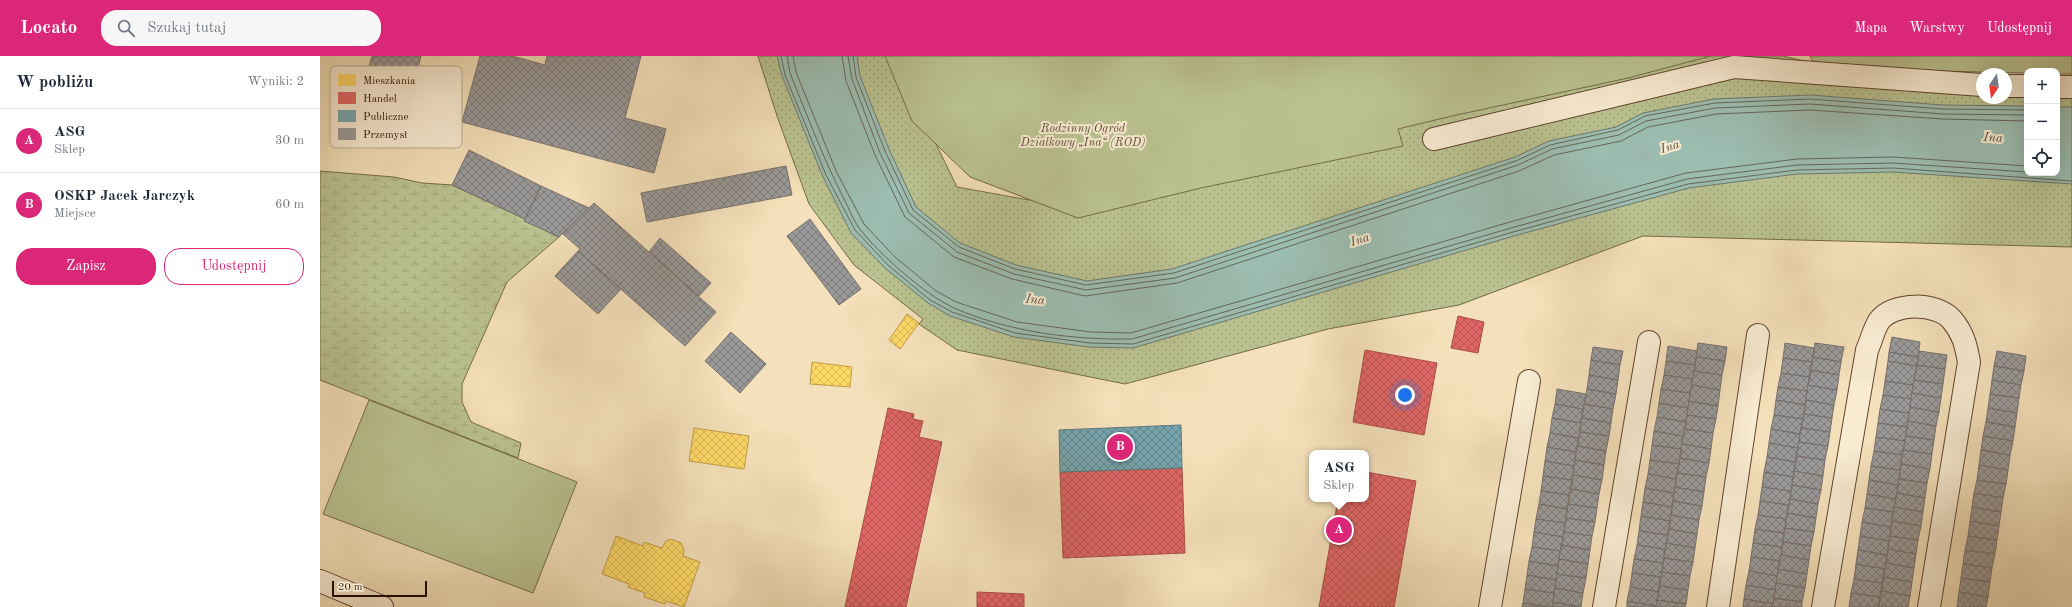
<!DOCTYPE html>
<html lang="pl">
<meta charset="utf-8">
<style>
:root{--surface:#fff;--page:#f6f6f7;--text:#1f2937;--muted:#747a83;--line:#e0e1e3;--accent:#db2777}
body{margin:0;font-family:"Old Standard TT",serif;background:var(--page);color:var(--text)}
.controls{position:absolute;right:12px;top:12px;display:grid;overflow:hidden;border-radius:8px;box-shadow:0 4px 16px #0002}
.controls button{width:36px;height:36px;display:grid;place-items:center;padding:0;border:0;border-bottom:1px solid var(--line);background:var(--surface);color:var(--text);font:20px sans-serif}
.compass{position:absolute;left:1656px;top:12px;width:36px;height:36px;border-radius:50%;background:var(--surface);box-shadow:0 4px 16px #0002;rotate:193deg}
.scale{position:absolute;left:12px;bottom:10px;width:95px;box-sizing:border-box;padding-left:4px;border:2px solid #2d1100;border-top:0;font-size:11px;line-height:14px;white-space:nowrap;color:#2d1100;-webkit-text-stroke:3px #f8ebd2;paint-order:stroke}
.you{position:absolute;left:1085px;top:339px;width:14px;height:14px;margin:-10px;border:3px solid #fff;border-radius:50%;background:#1a73e8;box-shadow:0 0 0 6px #1a73e833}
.badge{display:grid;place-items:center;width:26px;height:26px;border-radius:50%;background:var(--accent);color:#fff;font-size:13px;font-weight:700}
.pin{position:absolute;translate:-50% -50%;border:2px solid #fff;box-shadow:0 1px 4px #0006}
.popup{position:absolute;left:989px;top:394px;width:60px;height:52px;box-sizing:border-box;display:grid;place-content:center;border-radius:8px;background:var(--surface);filter:drop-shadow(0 1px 3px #0005);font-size:13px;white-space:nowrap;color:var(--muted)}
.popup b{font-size:15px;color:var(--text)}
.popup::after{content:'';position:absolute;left:50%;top:100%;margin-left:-8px;border:8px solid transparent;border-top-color:var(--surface)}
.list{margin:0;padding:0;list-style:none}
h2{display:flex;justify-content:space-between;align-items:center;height:52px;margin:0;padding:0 16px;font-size:17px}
h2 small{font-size:13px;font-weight:400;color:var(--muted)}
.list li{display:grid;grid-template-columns:26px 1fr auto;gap:12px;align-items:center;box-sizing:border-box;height:64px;padding:0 16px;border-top:1px solid var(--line)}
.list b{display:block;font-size:15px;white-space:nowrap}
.list p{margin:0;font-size:13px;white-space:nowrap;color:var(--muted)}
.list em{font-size:13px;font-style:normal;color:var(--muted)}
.actions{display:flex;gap:8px;padding:12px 16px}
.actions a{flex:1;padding:9px 0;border:1px solid var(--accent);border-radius:16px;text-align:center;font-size:14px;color:var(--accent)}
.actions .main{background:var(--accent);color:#fff}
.icon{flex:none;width:22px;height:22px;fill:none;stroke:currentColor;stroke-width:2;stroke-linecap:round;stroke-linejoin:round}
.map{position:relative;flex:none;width:1752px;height:551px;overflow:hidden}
header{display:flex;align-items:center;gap:24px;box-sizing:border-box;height:56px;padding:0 20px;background:var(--accent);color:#fff}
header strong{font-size:19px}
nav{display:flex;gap:22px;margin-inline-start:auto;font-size:14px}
.search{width:280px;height:36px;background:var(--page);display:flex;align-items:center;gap:10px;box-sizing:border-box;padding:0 14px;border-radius:16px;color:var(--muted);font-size:15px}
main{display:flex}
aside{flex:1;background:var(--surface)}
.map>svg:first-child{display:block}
.grass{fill:url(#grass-dots);stroke:#746a48}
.wetland{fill:url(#wetland-marsh);stroke:#746a48}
.garden{fill:#bac291;stroke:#746a48}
.water{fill:#9cbdb1;stroke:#70786a}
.homes{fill:url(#homes-cross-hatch);stroke:#c09d47}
.shops{fill:url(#shops-cross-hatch);stroke:#aa4c47}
.public{fill:url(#public-cross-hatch);stroke:#60797a}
.industry{fill:url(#industry-cross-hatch);stroke:#79706b}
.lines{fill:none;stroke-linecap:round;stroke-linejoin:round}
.shore{stroke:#646758;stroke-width:1}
.minor-casing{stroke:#5f452e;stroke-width:24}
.minor{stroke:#f8ebd2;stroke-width:22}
.labels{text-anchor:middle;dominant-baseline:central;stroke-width:4;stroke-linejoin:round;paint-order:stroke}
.park-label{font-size:12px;font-style:italic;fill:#5e4f33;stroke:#f8ebd2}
.water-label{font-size:13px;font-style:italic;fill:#544d3e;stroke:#f8ebd2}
.key{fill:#f8ebd2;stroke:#bbaa93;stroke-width:1}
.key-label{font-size:11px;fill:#2d1100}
</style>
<header>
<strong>Locato</strong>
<div class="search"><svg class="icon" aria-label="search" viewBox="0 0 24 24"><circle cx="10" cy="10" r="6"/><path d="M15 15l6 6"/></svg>Szukaj tutaj</div>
<nav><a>Mapa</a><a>Warstwy</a><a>Udostępnij</a></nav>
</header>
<main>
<aside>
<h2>W pobliżu<small>Wyniki: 2</small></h2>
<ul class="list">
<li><span class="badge">A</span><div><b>ASG</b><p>Sklep</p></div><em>30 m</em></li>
<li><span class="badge">B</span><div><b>OSKP Jacek Jarczyk</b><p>Miejsce</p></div><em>60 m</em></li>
</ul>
<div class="actions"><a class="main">Zapisz</a><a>Udostępnij</a></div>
</aside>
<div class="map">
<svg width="1752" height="551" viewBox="0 0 1752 551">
<defs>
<pattern id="grass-dots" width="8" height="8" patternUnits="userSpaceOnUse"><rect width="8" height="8" fill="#bac291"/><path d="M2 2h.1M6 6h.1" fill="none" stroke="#a0a67b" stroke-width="1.8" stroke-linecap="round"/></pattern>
<pattern id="wetland-marsh" width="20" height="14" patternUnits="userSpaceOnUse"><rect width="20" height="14" fill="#bac291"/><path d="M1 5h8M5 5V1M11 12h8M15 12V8" fill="none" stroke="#a0a67b"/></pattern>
<pattern id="homes-cross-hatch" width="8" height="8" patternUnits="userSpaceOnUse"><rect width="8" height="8" fill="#ffd966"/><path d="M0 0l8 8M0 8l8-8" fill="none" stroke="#dbb957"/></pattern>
<pattern id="shops-cross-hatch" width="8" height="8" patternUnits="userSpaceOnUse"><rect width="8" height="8" fill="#e06666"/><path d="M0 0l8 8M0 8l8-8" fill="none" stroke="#b65352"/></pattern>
<pattern id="public-cross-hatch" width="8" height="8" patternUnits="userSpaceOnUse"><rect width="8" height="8" fill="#76a5af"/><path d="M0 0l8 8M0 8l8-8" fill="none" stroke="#61858c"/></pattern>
<pattern id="industry-cross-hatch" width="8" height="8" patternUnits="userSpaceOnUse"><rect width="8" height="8" fill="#999"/><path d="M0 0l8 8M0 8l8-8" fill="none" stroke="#7d7b7a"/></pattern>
</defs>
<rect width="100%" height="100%" fill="#f4e0ba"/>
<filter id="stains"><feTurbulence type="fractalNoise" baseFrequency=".005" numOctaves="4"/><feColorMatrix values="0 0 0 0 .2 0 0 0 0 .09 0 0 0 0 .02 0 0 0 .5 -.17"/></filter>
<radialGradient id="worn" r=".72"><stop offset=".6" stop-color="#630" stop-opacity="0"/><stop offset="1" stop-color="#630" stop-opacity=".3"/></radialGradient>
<path class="grass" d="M438,0h135l64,131 72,13 653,-144h101l60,14 139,4v24h24v-23l21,1v97h30v-97l15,1v170l-429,-11 -184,69 -131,24 -203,55 -168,-34 -38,-26 4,-5 -69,-54 -45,-61 -32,-88z"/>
<path class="wetland" d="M0,115l74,6 28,6 30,2 73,34 -1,1 35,17 -52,45 -45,102v18l9,20 50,21 -3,15 -198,-78z"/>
<path class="garden" d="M565,0h826l-83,22 -176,38 -54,13 5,17 -202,42 -123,30 -108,-41 -58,-56z
M1490,0h262v18h-15v-3h-30v2l-189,-4 -24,-5z
M49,344l208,82 -44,111 -210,-79z"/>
<path class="water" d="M457,0h80l3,20 29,73 27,58 44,36 56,22 71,16 85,-12 343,-112 34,-16 67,-14 27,-14 71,-14 96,-4 133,10 84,1v67h30v-66h15v77l-179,-12 -96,2 -108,14 -175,48 -381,112 -44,-1 -75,-10 -64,-21 -22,-13 -43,-35 -34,-35 -28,-56 -41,-101z"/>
<path class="homes" d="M587,258l12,9 -19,26 -11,-9z
M492,306l40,5 -2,20 -40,-3z
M374,372l55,8 -5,33 -55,-8z
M296,480l27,10 1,-4 18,6 4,-7 5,-2 10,4 3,7 -1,6 17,6 -16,45 -18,-6 -1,3 -21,-7 1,-4 -17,-6 1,-3 -27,-10z"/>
<path class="shops" d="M1138,260l26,6 -6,31 -27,-5z
M1045,294l72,13 -13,72 -71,-13z
M568,352l26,6 -1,5 10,2 -4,16 23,5 -36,165h-61z
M862,412l3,85 -122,5 -3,-86z
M1046,416l50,9 -22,126h-75l19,-108h28z
M657,536l47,2v13h-47z"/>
<path class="public" d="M861,369l1,43 -122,4 -1,-42z"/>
<path class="industry" d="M52,0h49l-14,55 -47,-13z
M160,0h32l33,9 2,-9h94l-16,62 41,11 -12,44 -192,-51z
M149,94l72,36 -16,33 -73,-34z
M466,110l6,29 -145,27 -6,-29z
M221,130l48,22 -30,29 -35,-16z
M274,147l122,109 -31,34 -107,-95 2,-2 -17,-15z
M490,163l51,70 -22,16 -52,-69z
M340,182l51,45 -12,13 -50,-44z
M258,195l43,38 -23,25 -43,-38z
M411,276l35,32 -26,29 -35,-32z
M1572,281l28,5 -2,15 -29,-5z
M1378,287l29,4 -2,14 -29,-4z
M1465,287l29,5 -2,14 -29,-4z
M1495,287l29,4 -3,15 -28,-5z
M1348,290l29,5 -2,14 -29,-4z
M1273,291l30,4 -3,14 -29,-5z
M1599,295l28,4 -2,14 -28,-4z
M1677,295l29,5 -2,15 -30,-5z
M1569,296l29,5 -1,9 -29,-5z
M1376,301l29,4 -3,14 -28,-4z
M1493,301l28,5 -2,13 -29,-5z
M1463,302l29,4 -2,15 -29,-4z
M1271,304l29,5 -2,15 -29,-5z
M1346,305l29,4 -3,14 -28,-4z
M1568,305l29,5 -4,19 -28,-4z
M1597,309l28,4 -2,15 -29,-4z
M1674,310l30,5 -3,14 -29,-5z
M1490,314l29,5 -2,15 -29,-5z
M1374,315l28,4 -2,15 -28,-5z
M1461,317l29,4 -3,14 -29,-4z
M1269,319l29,5 -2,14 -29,-5z
M1344,319l28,4 -2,14 -29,-4z
M1594,324l29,4 -2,14 -29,-5z
M1672,324l29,5 -2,13 -29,-4z
M1565,325l28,4 -2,14 -28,-4z
M1372,329l28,5 -2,16 -29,-5z
M1488,329l29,5 -3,15 -28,-5z
M1458,331l29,4 -2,14 -29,-5z
M1237,333l29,5 -3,15 -28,-5z
M1267,333l29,5 -3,15 -29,-5z
M1341,333l29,4 -2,15 -29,-5z
M1592,337l29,5 -2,14 -29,-5z
M1670,338l29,4 -2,15 -29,-5z
M1563,339l28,4 -2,14 -29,-4z
M1456,344l29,5 -2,14 -29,-4z
M1486,344l28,5 -2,13 -28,-4z
M1369,345l29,5 -2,13 -29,-4z
M1339,347l29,5 -2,14 -29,-5z
M1235,348l28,5 -2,14 -29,-5z
M1264,348l29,5 -2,14 -29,-5z
M1590,351l29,5 -3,14 -28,-5z
M1668,352l29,5 -2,14 -29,-5z
M1560,353l29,4 -2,14 -29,-4z
M1484,358l28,4 -2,14 -29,-4z
M1367,359l29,4 -3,14 -28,-4z
M1454,359l29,4 -3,15 -29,-5z
M1337,361l29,5 -3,14 -29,-5z
M1232,362l29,5 -2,15 -29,-5z
M1262,362l29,5 -2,13 -29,-4z
M1588,365l28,5 -2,14 -28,-4z
M1666,366l29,5 -2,14 -30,-5z
M1558,367l29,4 -2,14 -29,-4z
M1481,372l29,4 -2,14 -29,-4z
M1365,373l28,4 -2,16 -29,-5z
M1451,373l29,5 -2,14 -29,-5z
M1334,375l29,5 -2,13 -29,-4z
M1260,376l29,4 -3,15 -29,-5z
M1230,377l29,5 -3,14 -29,-5z
M1586,380l28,4 -2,14 -29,-4z
M1663,380l30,5 -3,14 -29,-5z
M1556,381l29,4 -3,14 -28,-4z
M1479,386l29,4 -3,14 -29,-4z
M1449,387l29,5 -2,14 -29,-5z
M1362,388l29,5 -2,14 -29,-5z
M1332,389l29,4 -2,15 -29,-4z
M1257,390l29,5 -2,14 -29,-5z
M1227,391l29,5 -2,14 -29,-5z
M1583,394l29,4 -2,15 -29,-5z
M1661,394l29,5 -2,15 -29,-5z
M1554,395l28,4 -2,15 -29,-4z
M1476,400l29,4 -2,16 -29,-5z
M1447,401l29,5 -3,15 -29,-5z
M1360,402l29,5 -3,14 -29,-4z
M1255,404l29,5 -2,15 -29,-5z
M1330,404l29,4 -3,15 -28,-5z
M1225,405l29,5 -2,14 -29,-4z
M1581,408l29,5 -3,14 -28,-4z
M1659,409l29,5 -2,14 -29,-4z
M1551,410l29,4 -2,15 -29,-5z
M1474,415l29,5 -2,14 -29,-5z
M1444,416l29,5 -2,14 -29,-4z
M1357,417l29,4 -2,15 -29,-5z
M1328,418l28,5 -2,14 -29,-5z
M1253,419l29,5 -3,14 -28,-5z
M1223,420l29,4 -3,15 -28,-4z
M1579,423l28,4 -2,15 -28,-5z
M1549,424l29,5 -2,14 -29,-5z
M1657,424l29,4 -3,14 -29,-5z
M1472,429l29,5 -3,14 -28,-5z
M1355,431l29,5 -2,14 -29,-5z
M1442,431l29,4 -2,14 -29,-4z
M1325,432l29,5 -2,14 -29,-5z
M1251,433l28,5 -2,14 -29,-4z
M1221,435l28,4 -2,14 -28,-5z
M1577,437l28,5 -2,14 -29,-5z
M1654,437l29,5 -2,14 -29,-5z
M1547,438l29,5 -3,13 -28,-4z
M1470,443l28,5 -2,14 -29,-5z
M1353,445l29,5 -3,14 -28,-5z
M1440,445l29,4 -3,14 -28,-4z
M1323,446l29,5 -2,14 -29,-5z
M1219,448l28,5 -2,14 -29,-4z
M1248,448l29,4 -2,14 -29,-4z
M1574,451l29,5 -2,14 -29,-5z
M1652,451l29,5 -2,14 -29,-5z
M1545,452l28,4 -2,15 -29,-5z
M1467,457l29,5 -2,14 -29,-4z
M1351,459l28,5 -2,14 -28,-5z
M1438,459l28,4 -2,14 -29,-4z
M1321,460l29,5 -2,14 -29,-4z
M1246,462l29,4 -3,14 -28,-4z
M1216,463l29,4 -2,14 -29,-5z
M1572,465l29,5 -3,14 -28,-4z
M1650,465l29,5 -2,14 -29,-4z
M1542,466l29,5 -2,14 -29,-5z
M1465,472l29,4 -3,14 -28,-4z
M1349,473l28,5 -2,14 -29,-5z
M1435,473l29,4 -2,14 -29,-4z
M1319,475l29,4 -3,14 -28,-4z
M1214,476l29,5 -3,14 -28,-4z
M1244,476l28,4 -2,14 -28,-5z
M1540,480l29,5 -2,14 -29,-5z
M1570,480l28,4 -2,14 -28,-5z
M1648,480l29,4 -2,14 -30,-4z
M1463,486l28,4 -2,14 -28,-5z
M1346,487l29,5 -2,14 -29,-4z
M1433,487l29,4 -2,14 -29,-4z
M1242,489l28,5 -2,14 -29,-5z
M1317,489l28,4 -2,14 -29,-4z
M1212,491l28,4 -2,15 -29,-5z
M1568,493l28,5 -2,14 -28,-5z
M1538,494l29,5 -2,14 -29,-5z
M1645,494l30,4 -3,14 -29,-4z
M1461,499l28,5 -2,14 -29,-5z
M1431,501l29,4 -3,15 -28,-5z
M1344,502l29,4 -3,14 -28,-4z
M1239,503l29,5 -2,14 -29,-4z
M1314,503l29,4 -2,14 -29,-4z
M1209,505l29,5 -2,14 -29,-5z
M1566,507l28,5 -2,14 -29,-5z
M1536,508l29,5 -2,14 -29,-4z
M1643,508l29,4 -2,14 -29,-4z
M1458,513l29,5 -2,14 -29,-5z
M1429,515l28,5 -2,14 -29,-5z
M1342,516l28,4 -2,14 -29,-4z
M1312,517l29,4 -2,15 -29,-5z
M1237,518l29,4 -3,15 -28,-5z
M1207,519l29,5 -2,13 -29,-4z
M1563,521l29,5 -2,14 -29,-5z
M1641,522l29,4 -2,15 -29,-5z
M1534,523l29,4 -3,14 -29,-4z
M1456,527l29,5 -3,14 -28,-4z
M1426,529l29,5 -2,14 -29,-5z
M1339,530l29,4 -2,14 -29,-4z
M1310,531l29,5 -3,14 -29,-5z
M1235,532l28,5 -2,14 -28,-5z
M1205,533l29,4 -2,14 -29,-4z
M1561,535l29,5 -2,11h-29z
M1639,536l29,5 -2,10h-29z
M1531,537l29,4 -1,10h-30z
M1454,542l28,4v5h-30z
M1424,543l29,5 -1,3h-29z
M1337,544l29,4 -1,3h-29z
M1307,545l29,5v1h-29z
M1233,546l28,5h-29z
M1203,547l25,4h-26z"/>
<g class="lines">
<path class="shore" d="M461,0l4,19 41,100 29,55 33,35 42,35 22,12 63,21 75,10 43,1 380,-112 175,-48 109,-14 96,-2 179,13
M467,0l3,17c17,42 33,85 54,126 5,9 9,21 15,29 20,26 65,66 95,80 55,24 119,32 178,31l379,-111 176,-49 110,-14 96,-2 134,9
M473,0l3,16 40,99 28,53 31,33 41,34 20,11 61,20 74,10 40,1 379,-111 176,-49 111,-14 96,-2 134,9
M522,0l4,25 29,74 30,62 49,40 58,22 73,17 92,-13 342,-112 35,-16 67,-14 27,-14 68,-13 94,-4 133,9 84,2
M528,0l4,23 28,74 29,60 48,39 57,22 72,16 89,-12 343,-113 34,-16 67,-14 27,-14 69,-13 95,-4 133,10 84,1
M533,0l3,21 29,74 28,59 46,37 56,22 71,16 88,-12 342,-112 34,-16 68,-15 27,-14 70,-13 95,-4 133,10 84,1"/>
<g class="minor-casing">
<path id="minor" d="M1686,30h21
M1737,31h15
M1114,83l300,-72 248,18
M0,525l62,26
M1170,551l39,-226
M1284,551l45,-265
M1398,551l40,-272
M1503,551l44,-257c4,-9 7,-21 12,-29 14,-19 58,-19 73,-1 11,13 14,25 17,42l-40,245"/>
</g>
<use href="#minor" class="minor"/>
</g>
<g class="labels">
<g class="park-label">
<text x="763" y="73">Rodzinny Ogród<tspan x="763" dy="14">Działkowy „Ina“ (ROD)</tspan></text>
</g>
<g class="water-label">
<text transform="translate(1673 82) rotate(3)">Ina</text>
<text transform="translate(1350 91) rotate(-18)">Ina</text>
<text transform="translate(1040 184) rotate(-18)">Ina</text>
<text transform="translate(715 244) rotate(6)">Ina</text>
</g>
</g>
<rect x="10" y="10" width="132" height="82" rx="6" class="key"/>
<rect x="18" y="18" width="18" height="12" fill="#ffd966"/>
<rect x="18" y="36" width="18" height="12" fill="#e06666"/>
<rect x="18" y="54" width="18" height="12" fill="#76a5af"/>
<rect x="18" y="72" width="18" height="12" fill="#999"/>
<g class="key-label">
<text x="43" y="28">Mieszkania</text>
<text x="43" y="46">Handel</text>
<text x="43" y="64">Publiczne</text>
<text x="43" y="82">Przemysł</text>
</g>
<rect width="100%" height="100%" filter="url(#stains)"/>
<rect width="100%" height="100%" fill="url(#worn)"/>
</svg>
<div class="controls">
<button>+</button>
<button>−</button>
<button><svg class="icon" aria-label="locate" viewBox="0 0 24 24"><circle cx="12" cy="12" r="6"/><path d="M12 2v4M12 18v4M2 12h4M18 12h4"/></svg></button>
</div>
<svg class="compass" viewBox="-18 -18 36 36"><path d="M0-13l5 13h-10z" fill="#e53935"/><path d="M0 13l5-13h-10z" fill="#747a83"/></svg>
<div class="scale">20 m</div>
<div class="you"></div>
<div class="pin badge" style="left:1019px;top:474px">A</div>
<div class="popup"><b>ASG</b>Sklep</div>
<div class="pin badge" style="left:800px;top:391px">B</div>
</div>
</main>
